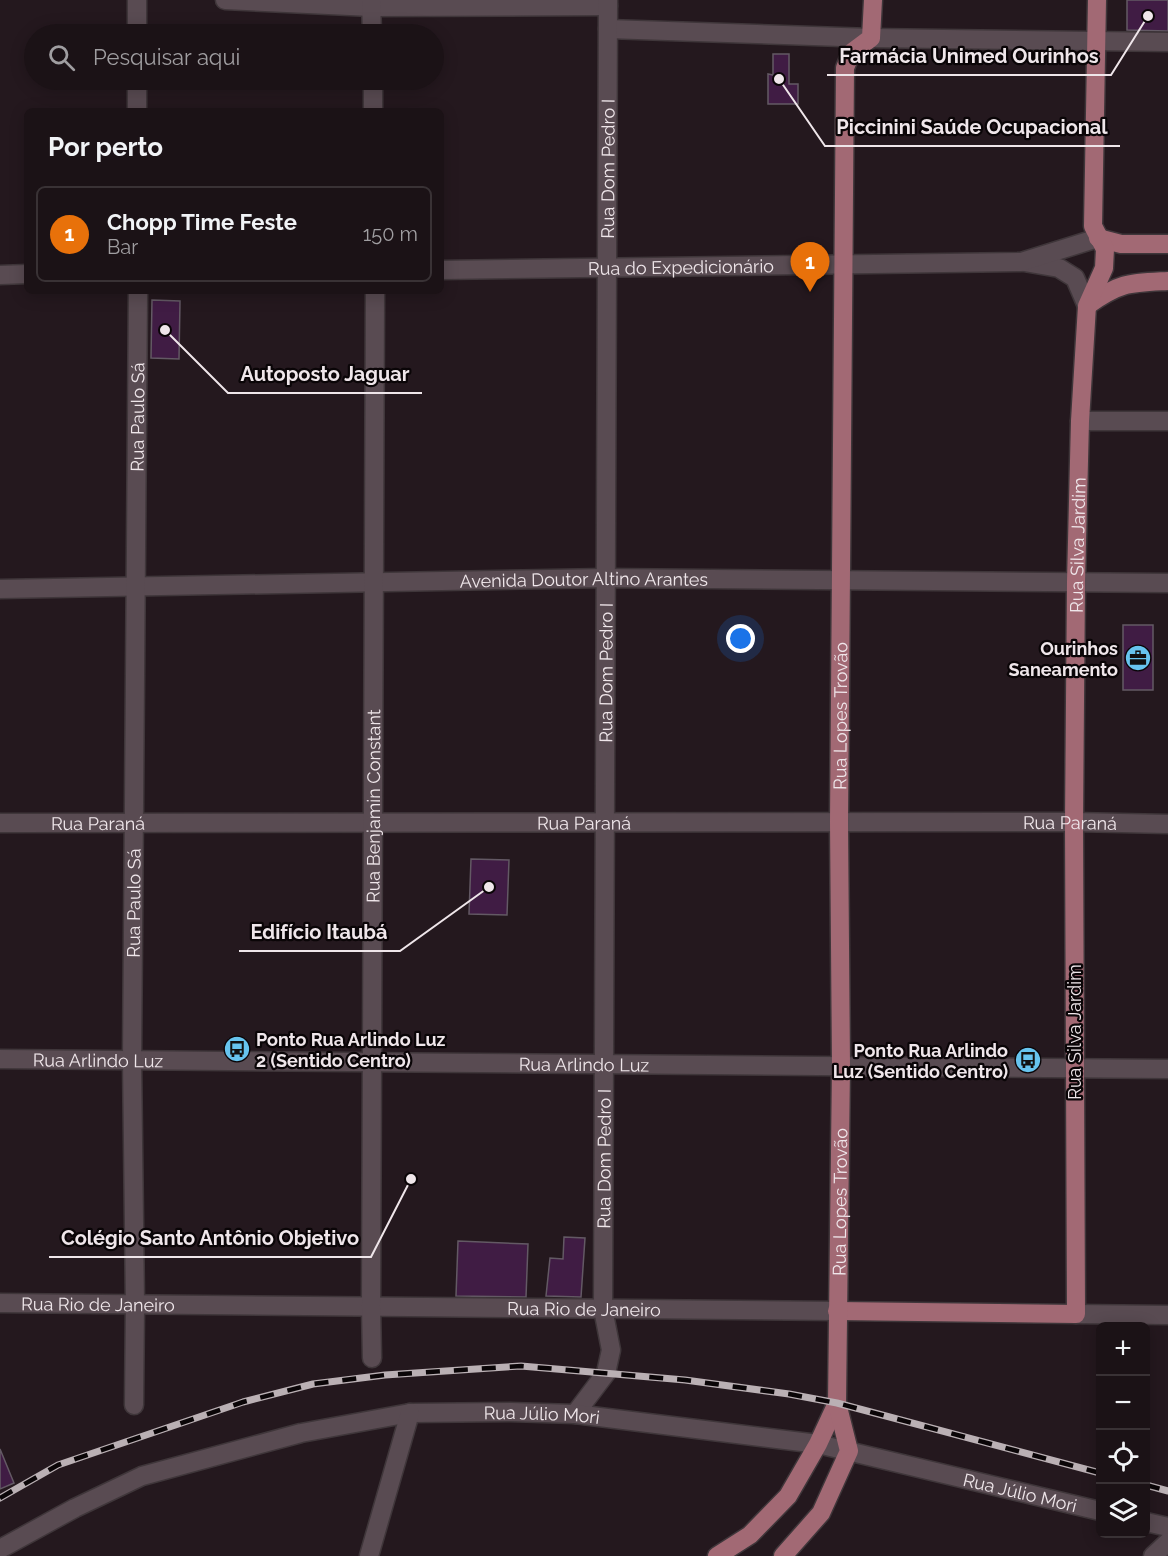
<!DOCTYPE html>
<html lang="pt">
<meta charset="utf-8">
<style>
:root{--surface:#1b1216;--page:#241b1f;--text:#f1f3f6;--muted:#a09ea1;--line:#393235;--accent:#67c4ef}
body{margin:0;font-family:Raleway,sans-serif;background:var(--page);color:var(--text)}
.controls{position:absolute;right:18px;bottom:18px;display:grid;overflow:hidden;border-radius:9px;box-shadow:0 3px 15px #0003}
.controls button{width:54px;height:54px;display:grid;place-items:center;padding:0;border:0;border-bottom:2px solid var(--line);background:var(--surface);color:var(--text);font:30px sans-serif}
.you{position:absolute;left:741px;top:639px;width:21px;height:21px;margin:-15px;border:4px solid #fff;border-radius:50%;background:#1a73e8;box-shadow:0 0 0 9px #1a73e833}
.badge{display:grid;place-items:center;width:39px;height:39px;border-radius:50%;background:var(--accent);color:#fff;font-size:20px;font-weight:700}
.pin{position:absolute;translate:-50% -50px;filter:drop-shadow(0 2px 3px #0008)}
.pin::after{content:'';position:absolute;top:32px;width:21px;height:18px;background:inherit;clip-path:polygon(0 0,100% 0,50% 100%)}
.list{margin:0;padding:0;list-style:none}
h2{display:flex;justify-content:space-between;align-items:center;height:78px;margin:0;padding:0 24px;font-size:26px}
h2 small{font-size:20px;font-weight:400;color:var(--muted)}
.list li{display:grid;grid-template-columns:39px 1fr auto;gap:18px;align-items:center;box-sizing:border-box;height:96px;margin:0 12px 12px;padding:0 12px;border:2px solid var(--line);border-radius:9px}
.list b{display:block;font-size:22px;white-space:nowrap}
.list p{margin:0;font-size:20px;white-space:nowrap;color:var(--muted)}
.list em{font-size:20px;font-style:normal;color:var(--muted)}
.icon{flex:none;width:33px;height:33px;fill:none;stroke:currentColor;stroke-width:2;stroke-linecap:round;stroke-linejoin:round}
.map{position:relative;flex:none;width:1168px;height:1556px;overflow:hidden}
.search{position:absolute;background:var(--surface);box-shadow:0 3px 15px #0003;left:24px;top:24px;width:420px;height:66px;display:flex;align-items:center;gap:15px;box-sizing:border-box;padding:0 21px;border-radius:33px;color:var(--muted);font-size:22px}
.panel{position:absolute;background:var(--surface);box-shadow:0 3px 15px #0003;left:24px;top:108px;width:420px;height:186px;border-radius:9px}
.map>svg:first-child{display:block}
.building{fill:#401c44;stroke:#635964;stroke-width:1.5}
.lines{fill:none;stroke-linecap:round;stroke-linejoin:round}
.minor-casing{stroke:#3f363a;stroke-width:21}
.major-casing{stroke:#3f363a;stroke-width:21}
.minor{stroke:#594b52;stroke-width:18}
.major{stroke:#a26974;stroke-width:18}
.rail-casing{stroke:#bab0b4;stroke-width:7}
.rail{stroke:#0a0507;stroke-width:4.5;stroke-dasharray:14;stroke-linecap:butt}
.labels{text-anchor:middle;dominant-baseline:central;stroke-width:4.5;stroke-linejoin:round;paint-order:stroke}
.street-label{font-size:18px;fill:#efe6ea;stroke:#0a0507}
.poi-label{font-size:18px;font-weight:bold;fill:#efe6ea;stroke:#0a0507;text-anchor:end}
.leader{fill:none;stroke:#efe6ea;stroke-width:2}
.callout-dot{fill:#efe6ea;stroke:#0a0507;stroke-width:2}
.callout-label{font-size:20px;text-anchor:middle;font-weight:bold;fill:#efe6ea;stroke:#0a0507;stroke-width:4.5;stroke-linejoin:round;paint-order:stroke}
</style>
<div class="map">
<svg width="1168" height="1556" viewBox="0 0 1168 1556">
<rect width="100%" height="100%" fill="#24181e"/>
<path class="building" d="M1127,0h41v31l-41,-1z
M773,54h16v30h9v20h-30v-30l5,1z
M152,300l28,1 -1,58 -28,-1z
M1123,625h30v65h-30z
M471,859l38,1 -2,55 -38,-1z
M564,1237l21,1 -4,59 -35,-1 4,-38 13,1z
M458,1241l70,3 -2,53 -70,-1z
M0,1449l14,34 -14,6z"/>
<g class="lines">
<g class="minor-casing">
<g id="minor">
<path d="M137,0v34"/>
<path d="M225,0l146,7 237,-1"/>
<path d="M371,0l1,34"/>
<path d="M608,29l263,9 297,4"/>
<path d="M137,80v31"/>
<path d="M373,80v31"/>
<path d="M1024,262l35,6 16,10 12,28"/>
<path id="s1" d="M441,270l580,-8 77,-24"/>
<path d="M0,275l27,-1"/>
<path d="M1080,421h88"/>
<path id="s2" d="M0,589l605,-11 563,5"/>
<path id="s3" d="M0,823l1074,-1 94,2"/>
<path id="s4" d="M0,1059l1168,10"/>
<path id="s5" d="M0,1303l837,8"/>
<path d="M1076,1314l92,1"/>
<path id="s6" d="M372,1358l-1,-51 4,-1016"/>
<path id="s7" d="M134,1405l1,-100 -3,-245 6,-769"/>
<path id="s8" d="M575,1414l31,-41 5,-23 -8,-41 5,-1309"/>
<path d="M1146,1522l22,5"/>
<path id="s9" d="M0,1549l75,-41 67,-32 159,-43 109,-20 100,-1 65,2 243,30 282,67"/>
<path d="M369,1556l41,-143"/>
<path d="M1153,1556l15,-14"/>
</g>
</g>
<g class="major-casing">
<g id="major">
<path d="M1098,238l23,6h47"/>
<path d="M1088,305c33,-23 41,-22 80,-24"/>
<path id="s10" d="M837,1311l239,3 -2,-492 2,-240 4,-161 7,-115 17,-38 1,-19 -12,-23 4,-226"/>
<path d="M717,1556l33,-21 38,-39 30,-52 19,-41"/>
<path id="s11" d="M783,1556l38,-43 28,-62 -12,-48 4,-337 -2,-244 6,-754 6,-15 20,-15 2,-38"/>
</g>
</g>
<use href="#minor" class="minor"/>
<use href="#major" class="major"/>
<g class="rail-casing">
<path id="rail" d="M1146,1485l22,6
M0,1498l58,-33 185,-63 70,-18 72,-9 136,-9 164,14 104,14 48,9 263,70"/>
</g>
<use href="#rail" class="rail"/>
</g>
<defs>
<g id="office-disc" transform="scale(1.35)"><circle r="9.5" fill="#67c4ef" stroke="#0a0507"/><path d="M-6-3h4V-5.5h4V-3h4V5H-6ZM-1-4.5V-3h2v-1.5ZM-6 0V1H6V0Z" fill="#111"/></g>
<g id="bus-disc" transform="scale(1.35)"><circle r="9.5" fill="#67c4ef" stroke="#0a0507"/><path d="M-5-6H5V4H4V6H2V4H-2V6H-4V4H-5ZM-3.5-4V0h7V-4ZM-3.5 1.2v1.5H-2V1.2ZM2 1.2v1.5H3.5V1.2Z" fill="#111"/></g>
</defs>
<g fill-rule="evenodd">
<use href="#office-disc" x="1138" y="658"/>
<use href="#bus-disc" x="237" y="1049"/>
<use href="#bus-disc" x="1028" y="1060"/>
</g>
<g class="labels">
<g class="street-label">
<text stroke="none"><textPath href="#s8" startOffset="1257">Rua Dom Pedro I</textPath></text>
<text stroke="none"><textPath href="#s1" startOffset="240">Rua do Expedicionário</textPath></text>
<text stroke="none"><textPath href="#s7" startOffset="988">Rua Paulo Sá</textPath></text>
<text stroke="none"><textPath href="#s10" startOffset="1008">Rua Silva Jardim</textPath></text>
<text stroke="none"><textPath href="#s2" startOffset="584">Avenida Doutor Altino Arantes</textPath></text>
<text stroke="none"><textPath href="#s8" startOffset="753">Rua Dom Pedro I</textPath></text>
<text stroke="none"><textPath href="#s11" startOffset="862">Rua Lopes Trovão</textPath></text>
<text stroke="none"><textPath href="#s6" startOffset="552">Rua Benjamin Constant</textPath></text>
<text stroke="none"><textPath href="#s3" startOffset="584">Rua Paraná</textPath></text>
<text stroke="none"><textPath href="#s3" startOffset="1070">Rua Paraná</textPath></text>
<text stroke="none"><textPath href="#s3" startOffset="98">Rua Paraná</textPath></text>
<text stroke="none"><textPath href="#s7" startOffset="502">Rua Paulo Sá</textPath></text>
<text transform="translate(1074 1032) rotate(-90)">Rua Silva Jardim</text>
<text stroke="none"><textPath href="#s4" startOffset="98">Rua Arlindo Luz</textPath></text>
<text stroke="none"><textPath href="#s4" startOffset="584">Rua Arlindo Luz</textPath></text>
<text stroke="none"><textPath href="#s8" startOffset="267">Rua Dom Pedro I</textPath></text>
<text stroke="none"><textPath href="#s11" startOffset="376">Rua Lopes Trovão</textPath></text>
<text stroke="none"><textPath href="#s5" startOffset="98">Rua Rio de Janeiro</textPath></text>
<text stroke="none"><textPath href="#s5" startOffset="584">Rua Rio de Janeiro</textPath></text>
<text stroke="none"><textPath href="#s9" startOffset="567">Rua Júlio Mori</textPath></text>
<text stroke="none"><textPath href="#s9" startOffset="1053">Rua Júlio Mori</textPath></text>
</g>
<g class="poi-label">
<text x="1118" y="648">Ourinhos<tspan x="1118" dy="21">Saneamento</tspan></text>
<text x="256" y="1039" text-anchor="start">Ponto Rua Arlindo Luz<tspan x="256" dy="21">2 (Sentido Centro)</tspan></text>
<text x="1008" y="1050">Ponto Rua Arlindo<tspan x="1008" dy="21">Luz (Sentido Centro)</tspan></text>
</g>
</g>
<path class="leader" d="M1148 16L1111 75H827M779 79L825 146H1120M165 330L228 393H422M489 887L400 951H239M411 1179L371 1257H49"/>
<g class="callout-dot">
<circle cx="1148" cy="16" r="6"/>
<circle cx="779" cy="79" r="6"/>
<circle cx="165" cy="330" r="6"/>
<circle cx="489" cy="887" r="6"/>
<circle cx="411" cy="1179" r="6"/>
</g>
<g class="callout-label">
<text x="969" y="63">Farmácia Unimed Ourinhos</text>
<text x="972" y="134">Piccinini Saúde Ocupacional</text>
<text x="325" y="381">Autoposto Jaguar</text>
<text x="319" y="939">Edifício Itaubá</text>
<text x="210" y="1245">Colégio Santo Antônio Objetivo</text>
</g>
</svg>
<div class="controls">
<button>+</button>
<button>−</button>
<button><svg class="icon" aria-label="locate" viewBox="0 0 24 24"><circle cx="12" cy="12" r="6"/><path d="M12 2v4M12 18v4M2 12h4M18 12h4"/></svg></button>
<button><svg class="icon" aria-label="layers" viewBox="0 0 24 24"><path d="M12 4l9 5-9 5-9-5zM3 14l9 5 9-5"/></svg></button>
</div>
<div class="you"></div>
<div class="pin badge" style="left:810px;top:292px;background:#e8710a">1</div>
<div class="search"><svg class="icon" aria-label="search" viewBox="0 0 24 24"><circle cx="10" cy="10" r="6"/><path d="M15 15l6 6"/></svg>Pesquisar aqui</div>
<section class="panel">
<h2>Por perto<small></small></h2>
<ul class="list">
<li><span class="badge" style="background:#e8710a">1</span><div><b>Chopp Time Feste</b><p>Bar</p></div><em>150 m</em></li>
</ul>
</section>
</div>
